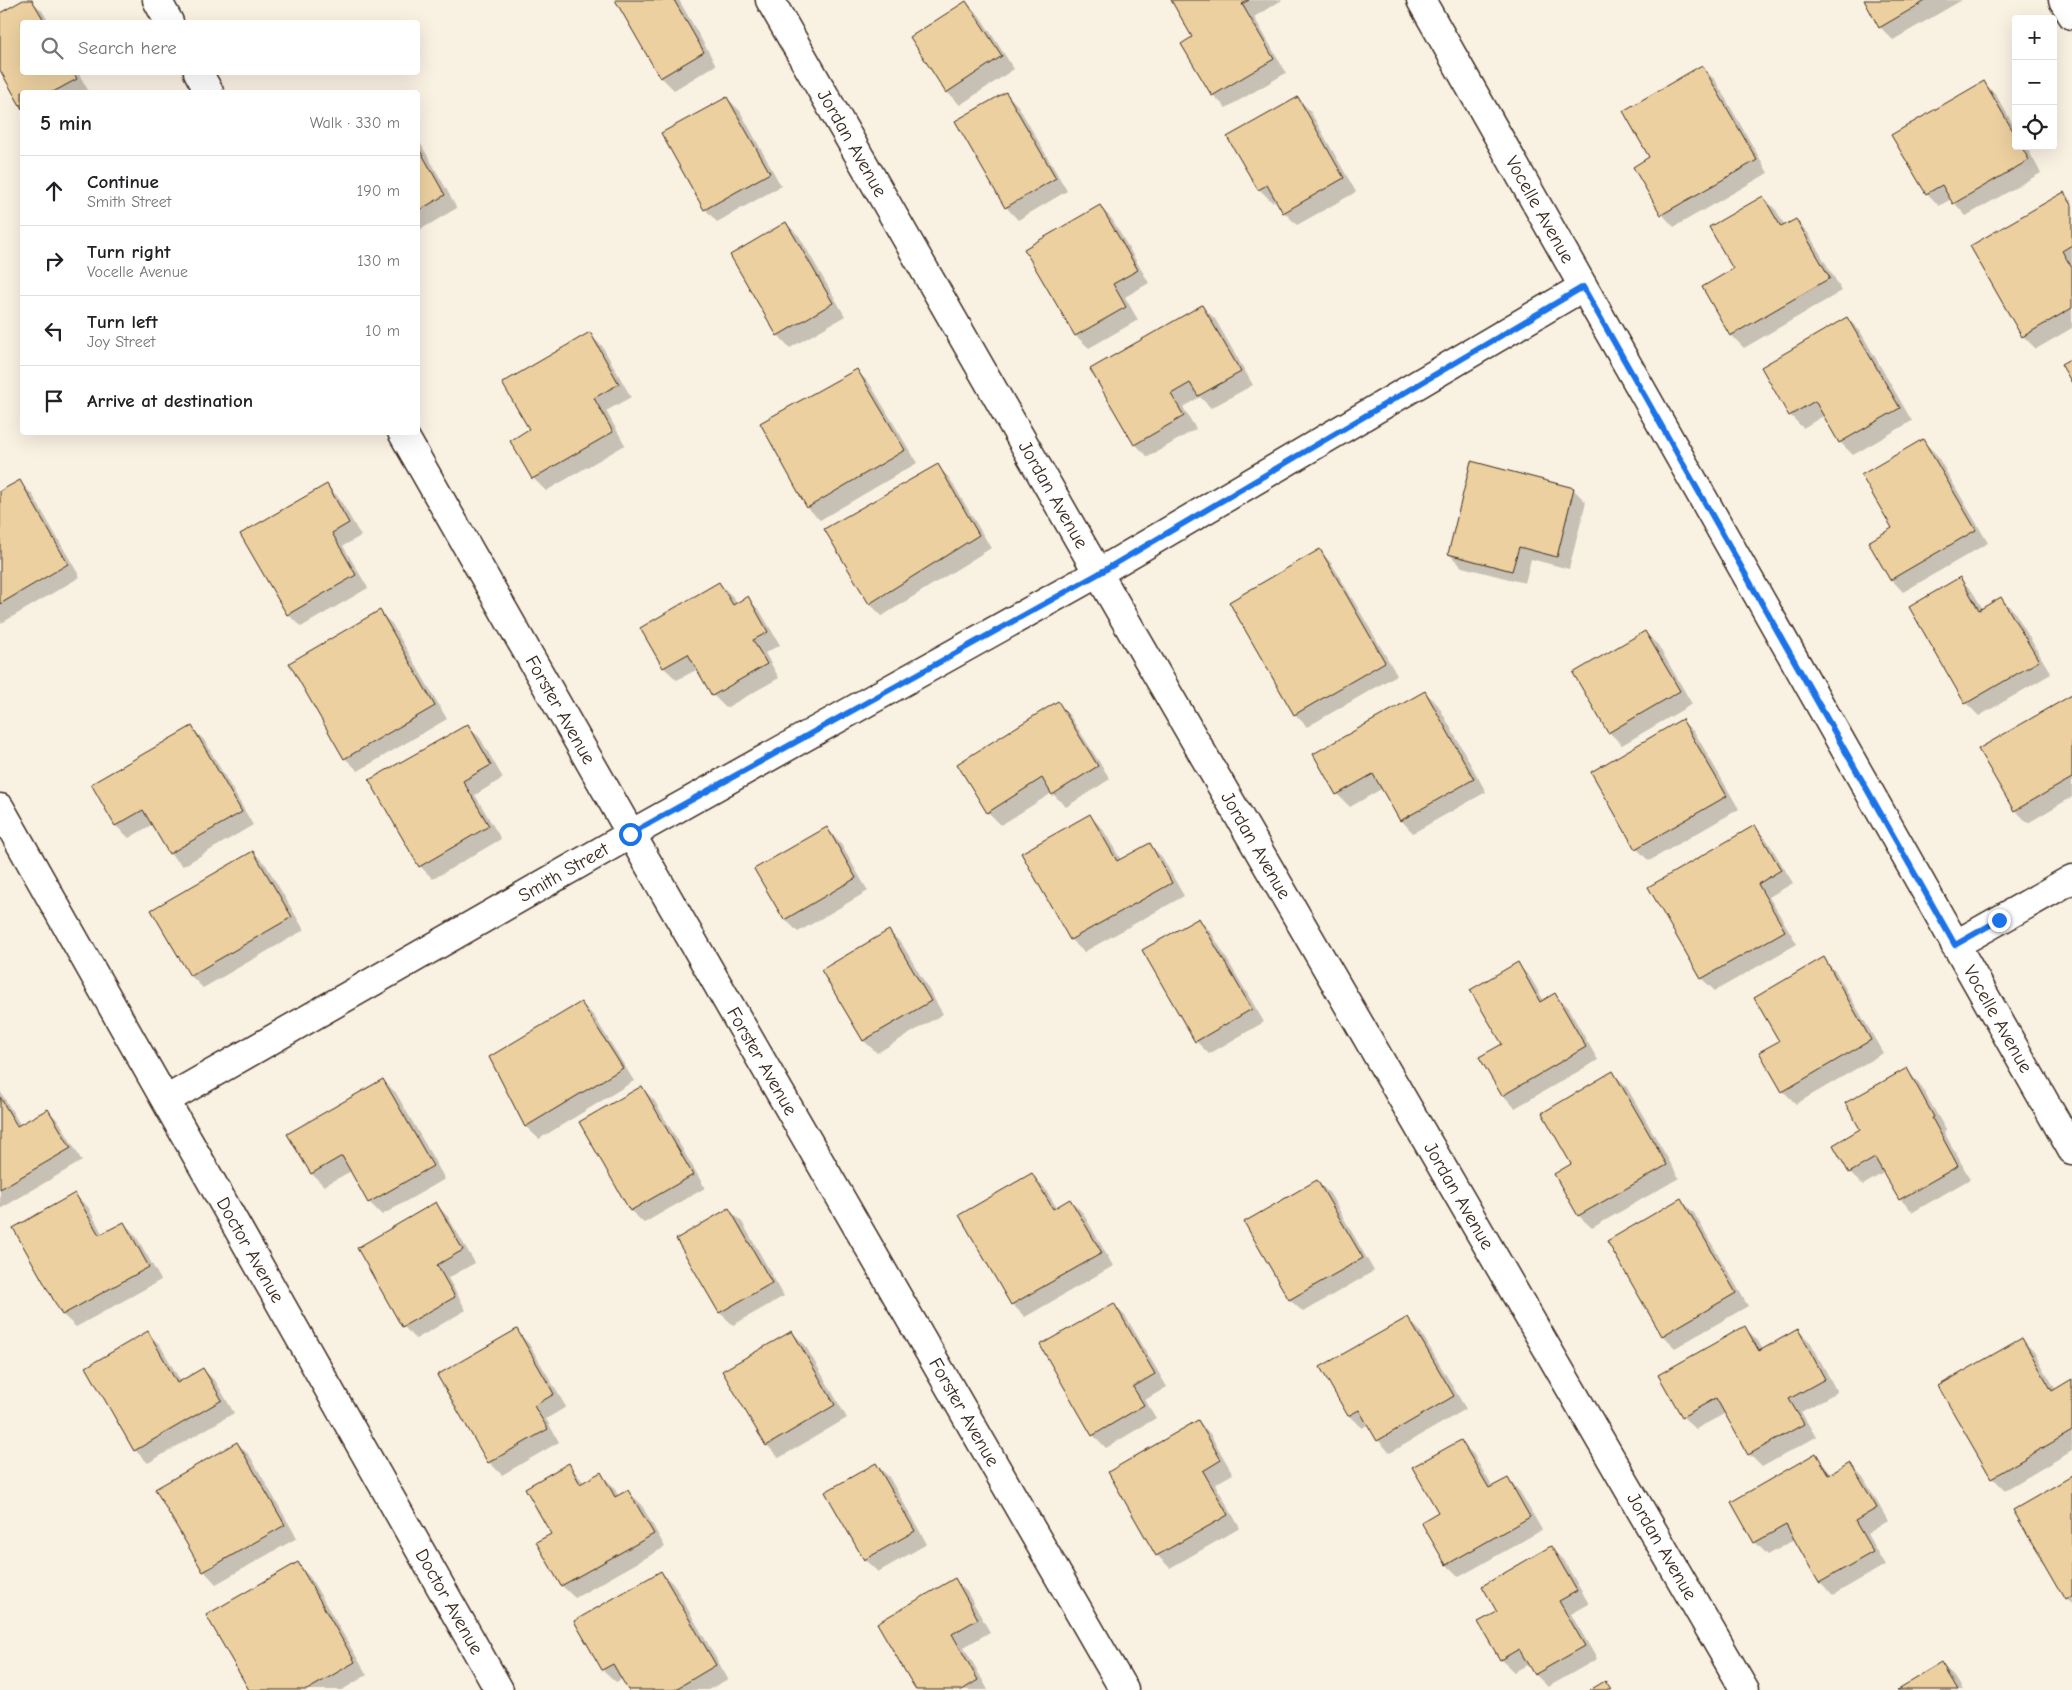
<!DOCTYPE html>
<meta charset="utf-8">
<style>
:root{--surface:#fff;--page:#f6f6f6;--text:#202124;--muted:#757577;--line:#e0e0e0}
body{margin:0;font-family:"Comic Neue",sans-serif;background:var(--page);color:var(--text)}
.controls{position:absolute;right:15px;top:15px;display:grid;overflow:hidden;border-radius:5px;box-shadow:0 5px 20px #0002}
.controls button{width:45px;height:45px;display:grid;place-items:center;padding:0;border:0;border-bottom:1px solid var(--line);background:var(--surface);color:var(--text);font:25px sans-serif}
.stop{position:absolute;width:15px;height:15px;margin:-11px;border:4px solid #1a73e8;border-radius:50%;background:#fff}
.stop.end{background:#1a73e8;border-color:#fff;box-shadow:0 1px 5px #0008}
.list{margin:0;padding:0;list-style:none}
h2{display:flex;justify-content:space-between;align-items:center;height:65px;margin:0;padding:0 20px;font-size:21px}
h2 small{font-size:16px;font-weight:400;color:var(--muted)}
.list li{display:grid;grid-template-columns:32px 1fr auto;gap:15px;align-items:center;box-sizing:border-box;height:70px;padding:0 20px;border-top:1px solid var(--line)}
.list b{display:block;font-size:19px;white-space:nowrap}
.list p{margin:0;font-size:16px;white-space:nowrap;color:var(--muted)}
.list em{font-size:16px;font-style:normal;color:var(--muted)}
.icon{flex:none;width:28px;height:28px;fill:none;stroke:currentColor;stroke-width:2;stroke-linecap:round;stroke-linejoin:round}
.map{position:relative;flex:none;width:2072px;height:1690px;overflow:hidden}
.search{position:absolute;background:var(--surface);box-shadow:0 5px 20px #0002;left:20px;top:20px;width:400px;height:55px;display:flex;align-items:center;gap:12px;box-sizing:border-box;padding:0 18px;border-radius:5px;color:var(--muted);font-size:19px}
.panel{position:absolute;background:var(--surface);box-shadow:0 5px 20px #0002;left:20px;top:90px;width:400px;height:345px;border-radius:5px}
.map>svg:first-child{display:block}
.shadow{fill:#0003}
.building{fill:#ecd0a0;stroke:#3b2a1e}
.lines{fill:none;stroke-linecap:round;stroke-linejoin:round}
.street-casing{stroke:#3b2a1e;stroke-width:31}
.street{stroke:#fff;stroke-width:28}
.route{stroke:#1a73e8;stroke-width:6}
.labels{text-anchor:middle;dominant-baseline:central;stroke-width:4.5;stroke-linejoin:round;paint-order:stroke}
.street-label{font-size:19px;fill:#3b2a1e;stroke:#fff}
</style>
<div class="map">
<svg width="2072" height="1690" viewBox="0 0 2072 1690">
<rect width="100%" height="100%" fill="#f9f1e2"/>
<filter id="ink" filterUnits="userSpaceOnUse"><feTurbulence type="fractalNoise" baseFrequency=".02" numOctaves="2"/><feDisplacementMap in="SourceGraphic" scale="10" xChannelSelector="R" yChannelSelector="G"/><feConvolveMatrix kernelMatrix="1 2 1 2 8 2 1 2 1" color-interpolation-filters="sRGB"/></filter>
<g filter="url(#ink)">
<path class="shadow" d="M26,0h5l11,11 7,11h-27v50h56l11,20h-67v14l-22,-39v-52z
M617,0h62l37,65 -42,25 -13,-13z
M1172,0h110l-28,17 32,56 -60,35 -13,-13 -19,-57z
M1865,0h97l-69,40 -13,-13z
M966,2l13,13 35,54 -54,36 -13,-13z
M1702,67l13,13 53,93 -94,54 -12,-13 -11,-56z
M1984,83l12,12 20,34v17h10l15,27 -75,43 -15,-17 -12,7 -12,-13z
M1006,93l12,13 49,85 -49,29 -12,-13z
M727,98l13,13 41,75 -64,36 -12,-13z
M1298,98l12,13 46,81 -59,33 -13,-13 -7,-13 -5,3 -13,-13z
M418,139l39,69 -39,23z
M2064,193l8,8v127l-36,21 -13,-13z
M1763,197l13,13 9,16 11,-6 12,13 34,58 -98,57 -13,-13 4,-66z
M1100,207l12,12 37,64 -24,14 13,23 -49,28 -13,-12 -50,-87z
M786,223l13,13 46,80 -55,32 -12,-13z
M1202,306l13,13 38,66 -42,23 -11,-11 -17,10 13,22 -48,28 -13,-13 -43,-74z
M1847,318l13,13 52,90 -59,34 -13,-13 -15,-27 -22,13 -13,-13z
M589,334l13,12 29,51 -25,14 19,34 -79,46 -13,-13 -2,-48z
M857,371l13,13 47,79 -97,57 -12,-12z
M1923,441l13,13 52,89 -85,49 -12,-13 3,-51z
M938,466l12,13 41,69 -109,68 -12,-12 -45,-75z
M19,482l13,12 48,83 -80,47v-131z
M327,485l12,13 22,38 -18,10 25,42 -67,39 -13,-13z
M1573,489l13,13 -17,67 -38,-10 -6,24 -63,-16 -13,-13z
M1320,551l12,13 65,111 -90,52 -12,-13z
M1960,579l12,12 11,18 18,-11 13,13 37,63 -72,42 -13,-13z
M719,583l13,13 5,8 10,-6 13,13 20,34 -15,8 14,25 -53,30 -13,-13 -15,-26 -21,11 -13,-12 -22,-40z
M380,612l12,12 55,95 -89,52 -13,-13z
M1645,632l13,13 34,59 -70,41 -13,-13z
M1425,692l13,13 48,87 -73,41 -12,-13 -18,-32 -33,19 -13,-13z
M2072,696v101l-44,26 -13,-13z
M1058,703l12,13 40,63 -44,28 -14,-14 -51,32 -13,-13z
M1682,721l13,12 44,76 -90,52 -13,-13 -43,-76z
M467,725l13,13 23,40 -28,17 26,44 -68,40 -13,-13 -49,-85z
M192,728l12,12 49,85 -70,41 -13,-12 -17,-30 -24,14 -13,-12 -24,-41z
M1090,816l12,12 19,32 28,-16 13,13 22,39 -100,56 -13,-12 -49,-86z
M1755,827l12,13 26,43 -24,14 28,47 -82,47 -13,-12 -52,-92z
M827,828l12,13 29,50 -70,41 -13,-13z
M253,852l13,13 38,65 -101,58 -12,-12z
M1198,919l13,13 53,90 -55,32 -13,-13 -52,-90z
M889,931l13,13 41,70 -66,39 -13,-12 -41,-71z
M1823,959l13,13 47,81 -87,51 -13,-13 -3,-49z
M1517,964l13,13 14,24 11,-6 13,13 30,52 -83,48 -12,-13 1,-50z
M581,1003l13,13 40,65 -95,58 -13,-12 -36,-70z
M1906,1070l13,13 27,47 -2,2 26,47 -57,33 -13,-13 -15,-27 -22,13 -13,-13 12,-43z
M1613,1073l13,13 53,92 -87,50 -13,-12 -24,-41 18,-10z
M383,1080l13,13 49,86 -63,36 -13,-13 -18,-31 -27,15 -12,-12 -23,-40z
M641,1087l13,13 51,88 -61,35 -13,-12 -51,-89z
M0,1091l21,35 27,-16 12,13 22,38 -82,48z
M1032,1174l12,13 13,21 13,-8 13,13 30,53 -88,51 -13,-13 -51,-89z
M1317,1181l13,13 44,77 -71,41 -13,-12 -45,-77z
M75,1195l13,12 15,28 21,-12 12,13 25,44 -85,47 -13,-12 -48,-86z
M1681,1200l13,13 54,93 -73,42 -12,-12z
M436,1204l12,13 27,46 -27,15 18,32 -50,29 -13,-13z
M729,1210l13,12 42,74 -51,29 -13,-12 -42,-74z
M1113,1304l13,13 41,70 -22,13 11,18 -50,30 -13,-13z
M1408,1318l12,13 46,78 -76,44 -12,-13 -9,-16 -7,4 -13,-12 -27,-48z
M1745,1328l13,13 5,9 35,-20 13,13 26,49 -36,20 15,25 -54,30 -13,-13 -23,-41 -30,16 -13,-12 -23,-41z
M517,1331l12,13 37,63 -20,12 13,23 -57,33 -13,-13z
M792,1332l13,13 42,73 -68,40 -12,-13z
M147,1333l13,12 21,37 22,-13 13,13 18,31 -86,50 -13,-13z
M2022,1339l12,13 22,38 16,-9v70l-67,39 -13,-13z
M1198,1421l12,13 23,40 -18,10 25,44 -70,40 -13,-13z
M1460,1441l13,13 20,34 15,-9 12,13 22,38 -83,47 -12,-12 -7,-52z
M237,1443l13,13 47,82 -81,46 -12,-13z
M1816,1455l16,19 18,-10 13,13 25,44 -21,13 18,31 -52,30 -13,-13 -25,-43 -27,16 -13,-13 -22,-39z
M876,1464l13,13 38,67 -49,28 -13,-12 -38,-67z
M569,1465l15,18 16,-9 13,12 6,11 9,-6 13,13 24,43 -90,51 -13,-12 -24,-43 15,-8z
M2072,1477v128l-6,-6 -51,-89z
M1551,1548l13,13 25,43 -18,10 26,45 -49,28 -13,-13 -6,-10 -15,8 -13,-12 -21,-37 19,-11z
M297,1564l13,13 57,98 -25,15h-92z
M661,1572l13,13 54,94 -20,11h-79l-6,-11 -7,3 -13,-12 -27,-49z
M955,1580l12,12 23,40 -26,15 24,43h-71z
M1942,1664l13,13 8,13h-64z"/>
<path class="building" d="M23,0h9l13,22h-23v50h51l4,7 -24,13h-31v17l-22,-39v-57z
M615,0h59l30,52 -44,26z
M1171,0h78l-7,4 32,55 -62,37 -31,-52 11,-7z
M1864,0h63l-48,28z
M966,1l36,55 -56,37 -36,-56z
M1702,65l55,95 -96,55 -28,-48 16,-10 -26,-46z
M1984,81l32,55v10h5l8,14 -76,44 -11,-19 -16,9 -35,-59z
M1006,92l50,86 -51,30 -50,-87z
M727,97l43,76 -66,37 -43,-77z
M1298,97l46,81 -61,35 -16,-28 -9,5 -31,-53z
M418,147l27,48 -27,16z
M2064,192l8,13v40l-10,6 10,17v40l-50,29 -52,-91z
M1763,196l18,31 15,-8 34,59 -100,58 -28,-49 31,-18 -24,-42z
M1100,205l38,65 -25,14 13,23 -51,29 -51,-87z
M786,222l47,81 -56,33 -47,-81z
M1202,305l39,67 -43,24 -8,-13 -19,11 13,22 -50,29 -44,-76z
M1847,317l53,91 -61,35 -24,-42 -26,15 -28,-49z
M590,332l29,52 -25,14 19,34 -81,47 -22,-38 19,-12 -27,-46z
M2072,358v25l-11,-19z
M857,369l48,81 -98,58 -47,-85z
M1923,439l53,91 -86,50 -22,-38 24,-14 -31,-53z
M1471,461l103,27 -17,69 -38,-10 -7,24 -64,-17z
M938,464l41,71 -110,69 -45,-75z
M20,480l48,84 -68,40v-113z
M327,484l22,39 -17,10 24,42 -69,40 -47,-81z
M1320,549l65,113 -91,53 -65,-113z
M1960,577l19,33 22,-13 38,64 -74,43 -56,-97z
M719,582l14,23 15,-9 20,36 -15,8 14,24 -55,32 -24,-42 -25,14 -23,-40z
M380,610l55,96 -91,53 -55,-96z
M1645,631l35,60 -72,42 -35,-60z
M1425,691l49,88 -74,42 -27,-47 -37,21 -23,-41z
M2072,695v83l-58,33 -36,-62z
M1058,701l40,65 -46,29 -10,-17 -55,35 -30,-49z
M1682,719l45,77 -92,53 -44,-77z
M468,724l23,41 -28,16 26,45 -70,41 -50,-87z
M192,726l50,86 -73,42 -26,-44 -28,16 -24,-42z
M1090,814l27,47 33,-18 22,40 -102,57 -49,-87z
M1755,825l26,45 -23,14 27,47 -84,48 -53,-92z
M827,827l29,51 -72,42 -30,-51z
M253,851l39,66 -102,59 -39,-66z
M1199,918l53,91 -57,33 -53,-92z
M889,930l42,71 -68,40 -42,-71z
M1824,957l47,83 -89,52 -23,-40 20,-11 -25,-43z
M1518,962l22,40 15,-9 31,54 -84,49 -23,-39 23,-13 -32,-54z
M581,1002l42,66 -98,59 -36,-70z
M1907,1068l27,49 -2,1 26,48 -59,34 -24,-42 -26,15 -16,-28 27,-16 -15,-26z
M1613,1071l54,94 -89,51 -24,-42 17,-10 -29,-51z
M383,1079l50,87 -65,37 -26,-47 -31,18 -24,-40z
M642,1086l51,89 -63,36 -51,-89z
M0,1097l17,29 31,-17 23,39 -71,41z
M1032,1173l21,36 17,-10 32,54 -91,52 -52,-90z
M1317,1180l46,78 -74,42 -45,-78z
M75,1193l24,42 25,-13 25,45 -87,48 -49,-87z
M1681,1198l55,95 -74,43 -55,-95z
M436,1202l27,48 -26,15 18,32 -53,30 -45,-79z
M729,1208l43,75 -53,30 -43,-74z
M1114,1303l41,71 -22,13 11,18 -52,31 -52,-91z
M1408,1317l46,79 -77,45 -18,-31 -11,6 -28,-49z
M1745,1326l14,25 39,-22 27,50 -36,20 15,25 -56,31 -32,-57 -34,19 -24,-42z
M517,1329l37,65 -20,12 14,23 -60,34 -51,-88z
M148,1331l29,52 26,-15 19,32 -88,51 -48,-84z
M792,1331l43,74 -69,41 -44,-75z
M2022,1338l30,53 20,-12v52l-81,47 -53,-92z
M1198,1420l23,40 -18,11 25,44 -72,41 -48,-84z
M1461,1440l28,48 19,-10 22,39 -84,48 -25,-43 17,-10 -26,-45z
M237,1442l48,83 -82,47 -48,-83z
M1816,1453l13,22 21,-13 27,46 -22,13 18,31 -54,31 -33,-58 -32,18 -23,-41z
M569,1463l11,21 21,-12 14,25 13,-7 26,44 -93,52 -25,-44 15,-8 -26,-46z
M876,1463l39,68 -51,29 -39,-68z
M2072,1476v120l-7,4 -52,-90z
M1551,1546l26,45 -18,10 26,45 -51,29 -15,-26 -19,11 -22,-38 19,-10 -15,-26z
M298,1562l57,100 -48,28h-58l-43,-75z
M661,1571l55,94 -42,25h-46l-15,-26 -11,6 -28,-49z
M955,1578l23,41 -26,15 26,46 -16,10h-46l-39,-67z
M1942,1663l16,27h-61z
M1605,1681l6,9h-21z"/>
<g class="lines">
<g class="street-casing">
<g id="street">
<path d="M157,0l12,22"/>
<path id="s1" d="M770,0l328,573 647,1117"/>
<path id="s2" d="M1421,0l651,1150"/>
<path d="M2063,0l9,15"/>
<path d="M198,72l11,20"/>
<path id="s3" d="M402,432l229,402 493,856"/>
<path id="s4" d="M0,808l499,882"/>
<path d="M1955,945l117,-66"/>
<path id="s5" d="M166,1100l465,-266 467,-261 485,-286"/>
</g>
</g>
<use href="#street" class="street"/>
</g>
</g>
<g class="lines" filter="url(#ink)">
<path class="route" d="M630,834l468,-260 485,-287 372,658 44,-25"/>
</g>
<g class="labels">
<g class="street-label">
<text stroke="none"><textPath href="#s1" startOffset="165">Jordan Avenue</textPath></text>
<text stroke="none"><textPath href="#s2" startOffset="241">Vocelle Avenue</textPath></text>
<text stroke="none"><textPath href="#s1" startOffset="570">Jordan Avenue</textPath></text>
<text stroke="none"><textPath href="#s3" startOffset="320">Forster Avenue</textPath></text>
<text stroke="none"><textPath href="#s1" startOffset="975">Jordan Avenue</textPath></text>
<text stroke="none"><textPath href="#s5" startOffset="458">Smith Street</textPath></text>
<text stroke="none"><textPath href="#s2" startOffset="1171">Vocelle Avenue</textPath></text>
<text stroke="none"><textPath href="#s3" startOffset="725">Forster Avenue</textPath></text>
<text stroke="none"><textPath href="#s1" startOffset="1380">Jordan Avenue</textPath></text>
<text stroke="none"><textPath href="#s4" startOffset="508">Doctor Avenue</textPath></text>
<text stroke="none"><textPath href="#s3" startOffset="1130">Forster Avenue</textPath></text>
<text stroke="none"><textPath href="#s1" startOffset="1785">Jordan Avenue</textPath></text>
<text stroke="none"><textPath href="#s4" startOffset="912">Doctor Avenue</textPath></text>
</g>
</g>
</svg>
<div class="controls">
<button>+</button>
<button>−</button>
<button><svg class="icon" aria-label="locate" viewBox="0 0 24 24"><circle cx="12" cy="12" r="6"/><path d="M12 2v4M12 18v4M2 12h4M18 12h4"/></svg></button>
</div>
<div class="stop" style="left:630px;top:834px"></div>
<div class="stop end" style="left:1999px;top:920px"></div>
<div class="search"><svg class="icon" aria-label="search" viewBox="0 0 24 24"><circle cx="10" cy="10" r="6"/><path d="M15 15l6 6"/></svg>Search here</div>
<section class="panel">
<h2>5 min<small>Walk · 330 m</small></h2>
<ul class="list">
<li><svg class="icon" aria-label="ahead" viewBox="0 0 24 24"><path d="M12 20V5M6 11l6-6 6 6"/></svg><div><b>Continue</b><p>Smith Street</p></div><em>190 m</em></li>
<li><svg class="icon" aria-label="right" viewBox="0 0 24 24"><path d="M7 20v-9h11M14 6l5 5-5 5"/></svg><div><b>Turn right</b><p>Vocelle Avenue</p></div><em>130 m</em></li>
<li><svg class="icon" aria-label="left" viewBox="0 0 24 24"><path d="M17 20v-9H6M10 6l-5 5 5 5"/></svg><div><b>Turn left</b><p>Joy Street</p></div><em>10 m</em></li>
<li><svg class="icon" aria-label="arrive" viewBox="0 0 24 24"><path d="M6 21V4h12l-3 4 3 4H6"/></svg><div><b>Arrive at destination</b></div></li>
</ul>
</section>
</div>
